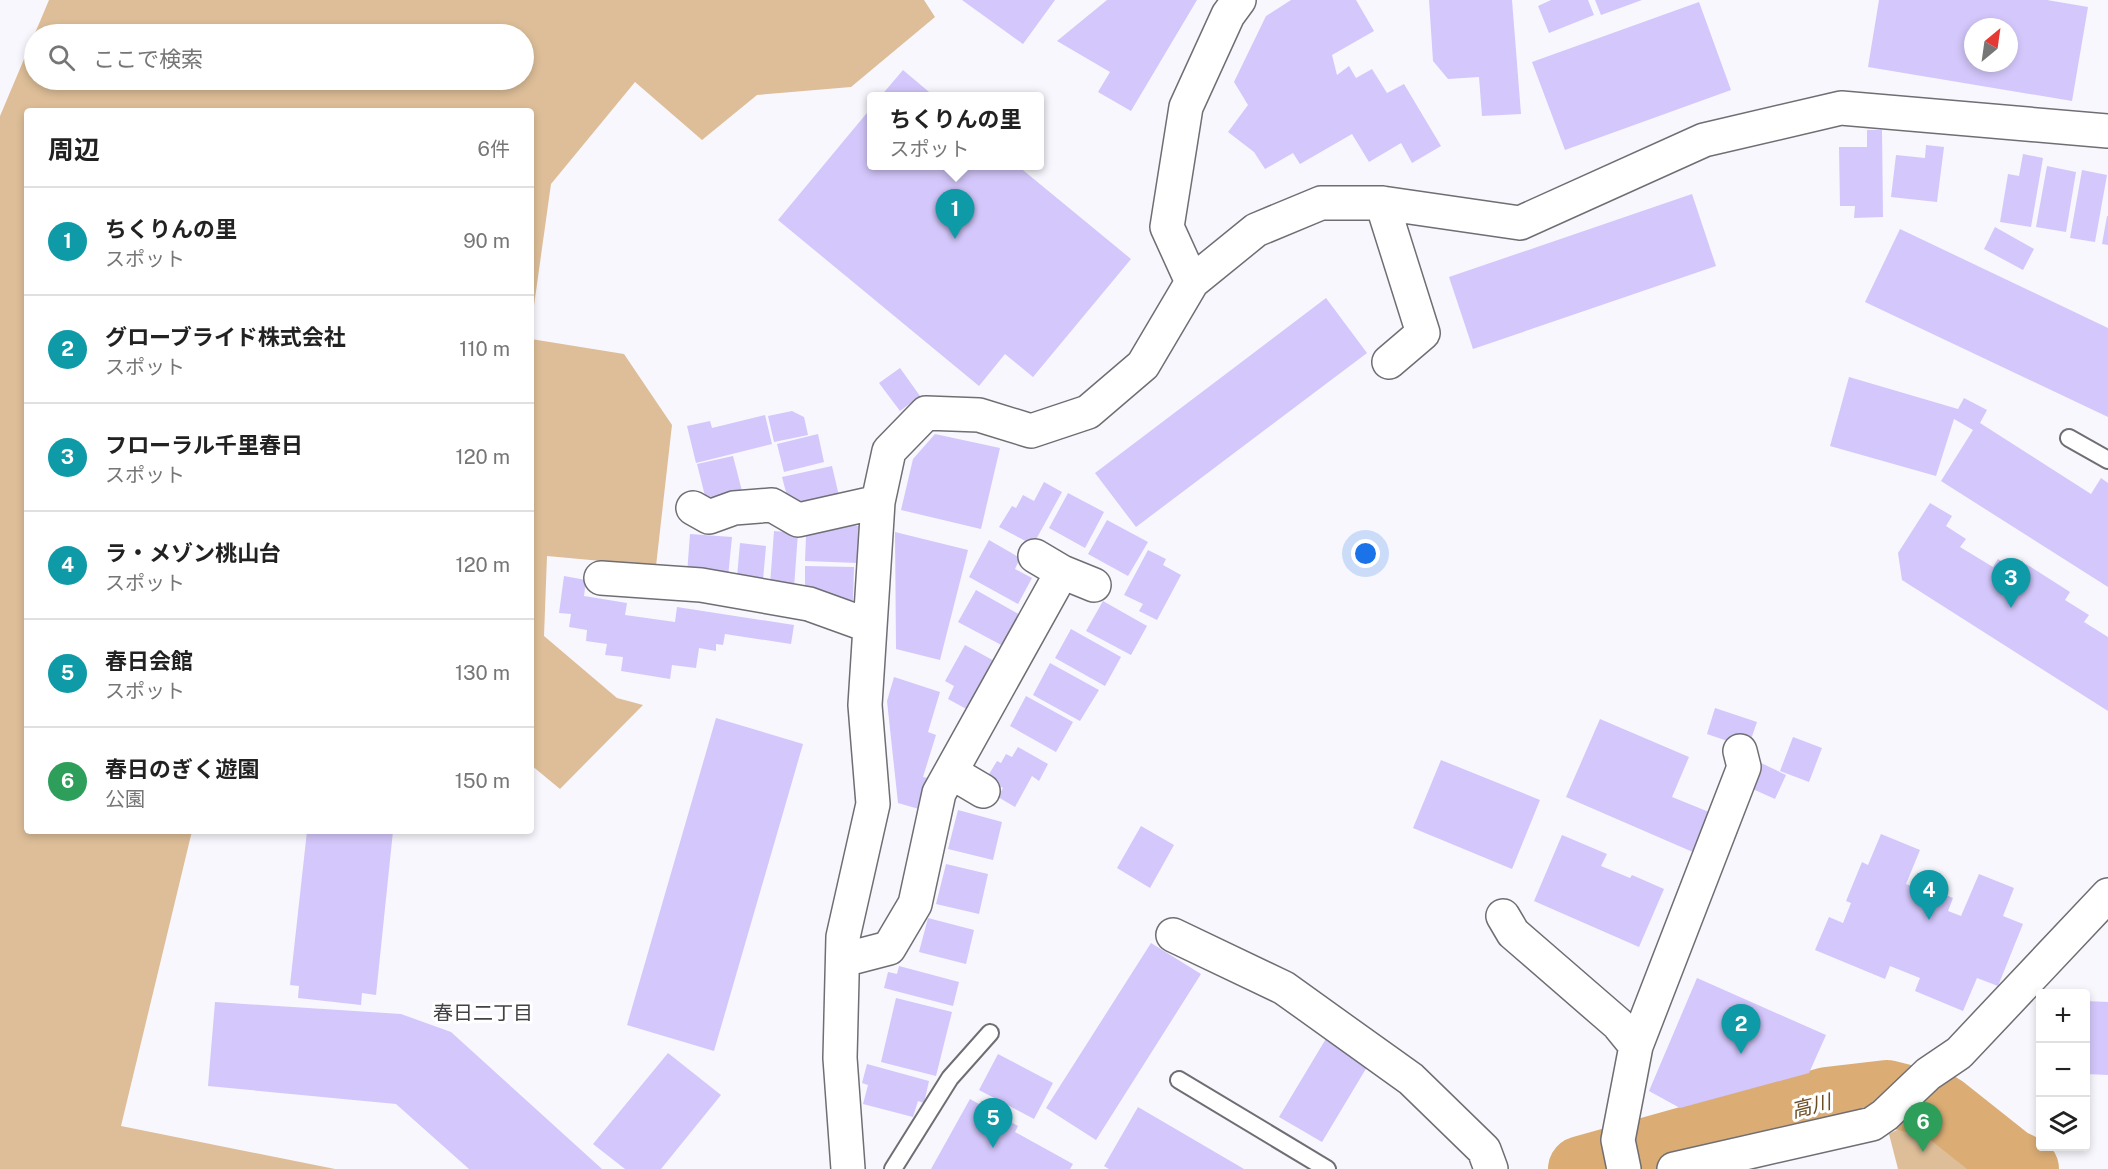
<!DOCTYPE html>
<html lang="ja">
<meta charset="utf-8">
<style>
:root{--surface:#fff;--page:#f2f2f2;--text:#222;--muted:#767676;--line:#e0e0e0;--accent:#2563eb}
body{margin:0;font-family:"Public Sans","Noto Sans JP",sans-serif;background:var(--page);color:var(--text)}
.controls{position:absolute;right:18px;bottom:18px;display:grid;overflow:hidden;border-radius:6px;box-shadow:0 3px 9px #0003}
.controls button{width:54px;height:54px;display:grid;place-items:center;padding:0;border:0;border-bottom:2px solid var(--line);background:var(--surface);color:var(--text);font:30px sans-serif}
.compass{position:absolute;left:1964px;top:18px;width:54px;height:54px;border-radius:50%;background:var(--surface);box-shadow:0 3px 9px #0003;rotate:29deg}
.you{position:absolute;left:1366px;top:554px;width:21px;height:21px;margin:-15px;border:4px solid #fff;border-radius:50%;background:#1a73e8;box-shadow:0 0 0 9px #1a73e833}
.badge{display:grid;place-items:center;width:39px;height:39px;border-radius:50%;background:var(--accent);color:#fff;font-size:20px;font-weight:700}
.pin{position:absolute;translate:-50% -50px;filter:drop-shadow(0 2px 3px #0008)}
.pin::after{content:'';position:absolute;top:32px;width:21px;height:18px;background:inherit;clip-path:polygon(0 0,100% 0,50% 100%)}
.popup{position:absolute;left:867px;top:92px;width:177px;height:78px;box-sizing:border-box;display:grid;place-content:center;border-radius:6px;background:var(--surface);filter:drop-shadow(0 2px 4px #0005);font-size:20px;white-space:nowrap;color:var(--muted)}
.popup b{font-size:22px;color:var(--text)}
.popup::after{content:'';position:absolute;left:50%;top:100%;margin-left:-12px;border:12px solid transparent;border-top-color:var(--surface)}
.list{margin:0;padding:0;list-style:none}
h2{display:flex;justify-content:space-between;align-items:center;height:78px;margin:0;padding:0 24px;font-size:26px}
h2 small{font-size:20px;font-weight:400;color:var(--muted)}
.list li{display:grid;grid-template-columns:39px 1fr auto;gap:18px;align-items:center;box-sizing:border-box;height:108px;padding:0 24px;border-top:2px solid var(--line)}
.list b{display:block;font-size:22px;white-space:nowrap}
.list p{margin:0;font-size:20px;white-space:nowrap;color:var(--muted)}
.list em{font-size:20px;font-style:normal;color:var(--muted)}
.icon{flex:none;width:33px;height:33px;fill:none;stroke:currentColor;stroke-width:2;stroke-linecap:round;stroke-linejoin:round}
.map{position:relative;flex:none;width:2108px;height:1169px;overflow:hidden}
.search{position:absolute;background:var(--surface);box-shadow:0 3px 9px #0003;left:24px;top:24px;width:510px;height:66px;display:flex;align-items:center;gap:15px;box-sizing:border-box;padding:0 21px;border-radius:33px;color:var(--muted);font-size:22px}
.panel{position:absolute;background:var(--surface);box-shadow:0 3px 9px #0003;left:24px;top:108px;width:510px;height:726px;border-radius:6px}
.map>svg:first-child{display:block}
.green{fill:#ddbe98;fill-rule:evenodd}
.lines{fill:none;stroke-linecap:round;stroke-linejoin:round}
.river{stroke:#dbad75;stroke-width:66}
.building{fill:#d4c7fb;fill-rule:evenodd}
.lane-casing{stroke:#6f6e73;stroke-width:20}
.street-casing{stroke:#6f6e73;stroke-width:36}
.lane{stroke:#fff;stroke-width:16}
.street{stroke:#fff;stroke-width:33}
.labels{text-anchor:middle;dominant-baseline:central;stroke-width:6;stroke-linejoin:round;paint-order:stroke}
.neighbourhood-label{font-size:20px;fill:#424146;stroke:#fff}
.water-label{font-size:20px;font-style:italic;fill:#6b4b21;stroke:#fff}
</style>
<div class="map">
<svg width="2108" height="1169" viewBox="0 0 2108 1169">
<rect width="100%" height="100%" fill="#f8f7fd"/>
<path class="green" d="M49,0h875l11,17 -84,70 -94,8 -55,45 -67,-58 -84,102 -20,143v-216h-504v720h165l-71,295 214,43h-335v-1053zM34,34h490v46h-490z
M531,339l93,15 48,71 -16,141 -109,-10 -3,80 73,62 26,7 -83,84 -29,-24z
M1920,1118l48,51h-70l-9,-35z"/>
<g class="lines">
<path class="river" d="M1581,1169l246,-69 60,-7 55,14 68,54 16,8"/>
</g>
<path class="building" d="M962,0h93l-32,44z
M1107,0h90l-66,111 -33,-19 12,-20 -53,-31z
M1291,0h65l18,31 -42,24 5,20 12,-9 7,12 16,-9 15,24 17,-9 37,62 -29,17 -11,-20 -32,19 -17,-28 -52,30 -7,-11 -28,16 -11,-17 -26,-20 20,-27 -14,-23 32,-66z
M1429,0h83l9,114 -39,2 -3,-39 -31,2 -15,-18z
M1551,0h37l6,15 -45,18 -11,-27z
M1595,0h47l-41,15z
M1879,0h168l41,7 -16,94 -204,-34zM1973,27h36v36h-36z
M1699,2l32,88 -166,60 -33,-88z
M903,70l32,27h-55z
M871,108v58h147l113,93 -98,118 -28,-23 -26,32 -201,-166z
M1867,130h15l1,87 -29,1 1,-12h-15l-1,-59h28z
M1926,145l18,2 -7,55 -46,-5 5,-42 29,3z
M2023,154l20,4 -12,69 -31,-5 8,-48 11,2z
M2047,166l29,6 -10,60 -30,-5z
M2082,170l25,5 -12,67 -25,-4z
M1692,194l24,72 -243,83 -24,-72z
M2107,216h1v29l-6,-1z
M1995,227l39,22 -11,21 -39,-21z
M1900,229l208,99v89l-243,-115z
M1326,298l41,55 -231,174 -41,-54z
M900,368l20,28 -20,15 -21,-28z
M1849,377l109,32 6,-11 23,12 -7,13 111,71 10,-16 7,5v104l-167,-106 32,-51 -19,-11 -18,57 -106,-30z
M792,411l12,6 4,18 -34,7 -6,-26z
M765,415l7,29 -76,19 -9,-37 23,-5 2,7z
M818,434l6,28 -40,10 -7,-28z
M935,434l65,14 -19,81 -80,-19 12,-51z
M733,456l10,39 -36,9 -10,-40z
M832,466l7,30 -38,8 -14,-8 -5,-19z
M1044,482l18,10 -29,53 -34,-18 13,-21 4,2 7,-13 11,6z
M1068,493l36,19 -19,36 -36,-20z
M1930,503l22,13 -6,10 20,13 -6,8 33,20 5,-8 23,14 5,-9 44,28 -5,8 24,15 -5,7 24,15v74l-206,-131 -4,-27z
M1107,520l41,22 -20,34 -40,-22z
M846,525l13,1 -1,37 -53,-2 1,-25z
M774,531l24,2 -4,54 -24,-2z
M895,532l73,18 -28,110 -44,-11z
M690,534l42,3 -4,40 -41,-3z
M989,540l31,18 -5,11 17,9 -14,26 -49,-27z
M740,543l26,3 -3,34 -26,-3z
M1148,550l18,9 -3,6 18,10 -24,45 -18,-9 4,-7 -19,-9z
M805,566l49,1 -1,33 -30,-1v-9h-18z
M564,576l22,4 -2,16 43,7 -2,12 50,7 2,-15 117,18 -3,19 -66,-10 -2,11 -7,-1v7l-17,-3 -3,20 -24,-3 -2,14 -49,-8 2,-14 -18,-2 2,-11 -21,-3 1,-11 -18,-3 2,-13 -12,-1z
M976,590l48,27 -17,31 -49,-26z
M1103,601l44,25 -16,29 -45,-24z
M1071,629l50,28 -16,29 -50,-28z
M965,645l33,18 -26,49 -24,-13 6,-13 -9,-5z
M1050,663l49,27 -19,31 -47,-26z
M894,677l46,15 -12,40 8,3 -13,42 5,1 -9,31 -21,-6 -11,-102z
M1026,696l47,26 -17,30 -46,-26z
M1715,708l42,14 -9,26 -41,-14z
M716,718l87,26 -89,307 -87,-26z
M1600,719l89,38 -17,40 47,19 -17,40 -136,-59z
M1793,737l29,11 -13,34 -29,-11z
M1018,747l30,17 -9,17 -7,-5 -17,31 -17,-10 5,-9 -17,-9 11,-18 4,2 5,-9 6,3z
M1441,760l99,40 -28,69 -99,-41z
M1757,761l29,14 -11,24 -29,-13z
M958,810l44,12 -9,38 -45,-11z
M1141,826l33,19 -24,43 -33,-20z
M307,831h86l-17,164 -14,-2 -1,12 -63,-7 1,-12 -9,-1z
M1881,834l39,16 -14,34 20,8 1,-5 26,11 -5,13 13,5 18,-42 35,14 -11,28 20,8 -25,62 -21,-8 -14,33 -48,-20 5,-13 -30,-12 -5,13 -70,-29 14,-33 14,6 8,-20 -5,-2 16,-39 6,3z
M1562,835l45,19 -6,12 29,12 2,-3 32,14 -25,58 -105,-46z
M946,864l42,10 -9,40 -43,-10z
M928,918l46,12 -8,34 -47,-12z
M1151,943l50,31 -105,166 -50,-32z
M899,966l60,16 -6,24 -69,-18 4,-16 9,2z
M1697,978l129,57 -17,38 -129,35 -31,-17z
M896,998l56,14 -16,64 -55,-14z
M2086,1001l22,1v73l-22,-1z
M215,1002l186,12 50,18 151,137h-133l-73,-65 -188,-18z
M1327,1037l43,25 -48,80 -43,-25z
M668,1053l53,42 -60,74h-36l-32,-25z
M998,1054l55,29 -19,36 -55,-29z
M867,1064l62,17 -5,22 -6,-2 -5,16 -50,-13 5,-19 -6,-2z
M970,1099l48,27 -3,6 58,32 -3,5h-139z
M1138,1107l106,62h-135l-5,-3z"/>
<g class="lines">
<g class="lane-casing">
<path id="lane" d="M2069,438l39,22
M1179,1080l148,89
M893,1169l57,-91 40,-45"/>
</g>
<g class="street-casing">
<path id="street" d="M1382,203l41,130 -34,29
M1192,282l-25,-55 19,-120 42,-92 11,-15
M693,508l16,9 25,-9 38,-3 26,15 80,-18
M1035,556l27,16 32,13
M601,578l100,7 108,19 61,22
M951,772l32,19
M1503,916l10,17 105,91 18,22
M1173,935l111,53 127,91 73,71 7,19
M843,960l46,-12 26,-44 24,-111 123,-221
M848,1169l-8,-111 3,-121 30,-133 -8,-99 13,-203 11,-51 37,-38 53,2 52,16 57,-19 55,-47 49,-83 64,-52 65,-27h61l138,20 184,-83 137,-32 267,23
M1624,1169l-6,-29 18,-94 108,-279 -4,-16
M1674,1169l198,-45 13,-9 43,-41 31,-21 149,-158"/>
</g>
<use href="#lane" class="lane"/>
<use href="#street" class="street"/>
</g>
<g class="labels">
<g class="neighbourhood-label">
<text x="483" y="1013">春日二丁目</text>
</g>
<g class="water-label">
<text transform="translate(1811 1106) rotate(-14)">高川</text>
</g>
</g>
</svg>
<div class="controls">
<button>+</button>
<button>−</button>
<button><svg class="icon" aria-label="layers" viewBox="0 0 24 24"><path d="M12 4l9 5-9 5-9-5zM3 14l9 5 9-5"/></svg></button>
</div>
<svg class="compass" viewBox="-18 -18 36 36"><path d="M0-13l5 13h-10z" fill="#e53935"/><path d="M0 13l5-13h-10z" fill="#767676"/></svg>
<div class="you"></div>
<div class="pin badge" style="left:955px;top:239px;background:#0f9aa8">1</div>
<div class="popup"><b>ちくりんの里</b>スポット</div>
<div class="pin badge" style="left:1741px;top:1054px;background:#0f9aa8">2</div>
<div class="pin badge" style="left:2011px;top:608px;background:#0f9aa8">3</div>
<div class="pin badge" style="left:1929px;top:920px;background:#0f9aa8">4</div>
<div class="pin badge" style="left:993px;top:1148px;background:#0f9aa8">5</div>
<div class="pin badge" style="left:1923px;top:1152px;background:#2e9e5b">6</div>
<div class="search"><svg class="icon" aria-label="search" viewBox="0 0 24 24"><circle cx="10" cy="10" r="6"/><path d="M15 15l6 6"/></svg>ここで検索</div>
<section class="panel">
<h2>周辺<small>6件</small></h2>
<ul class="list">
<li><span class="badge" style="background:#0f9aa8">1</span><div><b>ちくりんの里</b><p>スポット</p></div><em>90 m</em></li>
<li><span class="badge" style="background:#0f9aa8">2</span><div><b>グローブライド株式会社</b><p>スポット</p></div><em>110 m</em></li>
<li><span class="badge" style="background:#0f9aa8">3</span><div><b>フローラル千里春日</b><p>スポット</p></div><em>120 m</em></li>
<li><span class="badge" style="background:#0f9aa8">4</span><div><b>ラ・メゾン桃山台</b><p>スポット</p></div><em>120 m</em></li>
<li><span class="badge" style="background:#0f9aa8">5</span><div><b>春日会館</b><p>スポット</p></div><em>130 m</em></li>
<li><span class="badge" style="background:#2e9e5b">6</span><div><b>春日のぎく遊園</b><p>公園</p></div><em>150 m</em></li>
</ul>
</section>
</div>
